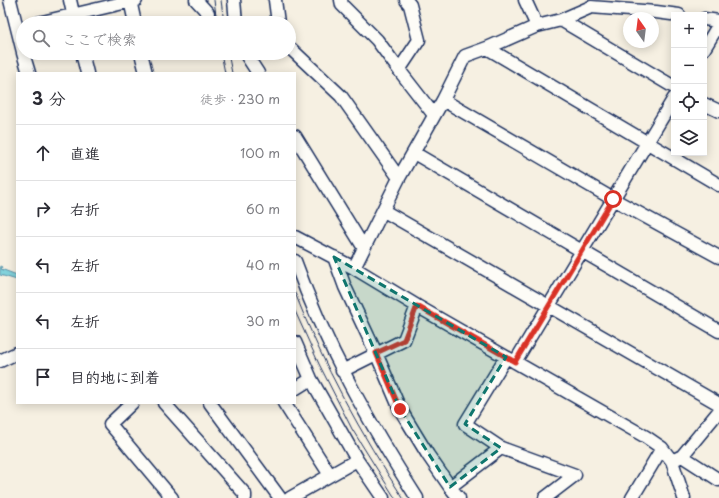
<!DOCTYPE html>
<html lang="ja">
<meta charset="utf-8">
<style>
:root{--surface:#fff;--page:#f7f7f7;--text:#2b2b33;--muted:#7c7c81;--line:#e1e1e2}
body{margin:0;font-family:"Playpen Sans","Klee One",sans-serif;background:var(--page);color:var(--text)}
.controls{position:absolute;right:12px;top:12px;display:grid;overflow:hidden;border-radius:0px;box-shadow:0 2px 10px #0003}
.controls button{width:36px;height:36px;display:grid;place-items:center;padding:0;border:0;border-bottom:1px solid var(--line);background:var(--surface);color:var(--text);font:20px sans-serif}
.compass{position:absolute;left:623px;top:12px;width:36px;height:36px;border-radius:50%;background:var(--surface);box-shadow:0 2px 10px #0003;rotate:346deg}
.stop{position:absolute;width:12px;height:12px;margin:-9px;border:3px solid #d93025;border-radius:50%;background:#fff}
.stop.end{background:#d93025;border-color:#fff;box-shadow:0 1px 4px #0008}
.list{margin:0;padding:0;list-style:none}
h2{display:flex;justify-content:space-between;align-items:center;height:52px;margin:0;padding:0 16px;font-size:17px}
h2 small{font-size:13px;font-weight:400;color:var(--muted)}
.list li{display:grid;grid-template-columns:26px 1fr auto;gap:12px;align-items:center;box-sizing:border-box;height:56px;padding:0 16px;border-top:1px solid var(--line)}
.list b{display:block;font-size:15px;white-space:nowrap}
.list em{font-size:13px;font-style:normal;color:var(--muted)}
.icon{flex:none;width:22px;height:22px;fill:none;stroke:currentColor;stroke-width:2;stroke-linecap:round;stroke-linejoin:round}
.map{position:relative;flex:none;width:719px;height:498px;overflow:hidden}
.search{position:absolute;background:var(--surface);box-shadow:0 2px 10px #0003;left:16px;top:16px;width:280px;height:44px;display:flex;align-items:center;gap:10px;box-sizing:border-box;padding:0 14px;border-radius:22px;color:var(--muted);font-size:15px}
.panel{position:absolute;background:var(--surface);box-shadow:0 2px 10px #0003;left:16px;top:72px;width:280px;height:332px;border-radius:0px}
.map>svg:first-child{display:block}
.water{fill:#82d2db;stroke:#5991a9}
.lines{fill:none;stroke-linecap:round;stroke-linejoin:round}
.minor-tunnel{stroke:#cac9c8;stroke-width:12;stroke-dasharray:12 6;stroke-linecap:butt}
.minor-casing{stroke:#1b2f5e;stroke-width:15}
.minor{stroke:#fdfcf7;stroke-width:12}
.tram{stroke:#1b2f5e;stroke-width:1}
.route{stroke:#d93025;stroke-width:5}
.marked{fill:#0f766e;fill-opacity:0.2;stroke:#0f766e;stroke-width:3;stroke-dasharray:8 5;stroke-linejoin:round}
</style>
<div class="map">
<svg width="719" height="498" viewBox="0 0 719 498">
<rect width="100%" height="100%" fill="#f6f0e2"/>
<filter id="ink" filterUnits="userSpaceOnUse"><feTurbulence type="fractalNoise" baseFrequency=".025" numOctaves="2"/><feDisplacementMap in="SourceGraphic" scale="8" xChannelSelector="R" yChannelSelector="G"/><feConvolveMatrix kernelMatrix="1 2 1 2 8 2 1 2 1" color-interpolation-filters="sRGB"/></filter>
<g filter="url(#ink)">
<path class="water" d="M0,266l2,1 -1,2 16,6v5l-17,-5z"/>
<g class="lines">
<path class="minor-tunnel" d="M208,13l10,10"/>
<g class="minor-casing">
<path id="minor" d="M10,0l13,52
M70,0l5,22
M130,0l5,23
M196,0l12,13
M234,0l2,23
M275,0l3,23
M341,0l1,5 35,35 22,30
M406,0l4,5 9,35 -20,30 35,45
M525,0l12,26
M704,19l15,2
M561,20l113,67
M38,23l98,-23
M289,47l52,49 58,82
M487,48l232,137
M704,49l15,-25
M23,53l6,20
M82,53l5,20
M141,53l5,20
M245,53l13,20
M443,100l170,99 106,58
M704,104l15,7
M295,136l69,112
M414,153l305,178
M384,211l335,193
M295,237l59,31 63,38 229,131 16,11 10,13 12,37
M334,257l11,30 31,66 24,56 28,46 22,32 9,11
M295,261c30,84 74,162 122,237
M354,268l45,-90 44,-78 22,-44 22,-8 50,-22 24,-6 30,-13 65,5 23,3
M506,357l-41,67 36,24 74,27 -30,23
M0,361l17,-8
M515,362l159,-264
M342,371l62,-31 13,-34
M295,389l16,-10
M132,403l-22,21 62,74
M164,403l81,91v4
M210,403l70,95
M284,403l46,72
M682,456l37,24
M357,460l26,38
M672,461l10,-5 37,-45
M450,487l51,-39
M290,498l67,-38 -46,-81 -16,-37
M632,498l30,-50"/>
</g>
<use href="#minor" class="minor"/>
<path class="tram" d="M214,0l3,23
M221,0l3,23
M221,53l4,20
M228,53l4,20
M295,293c28,72 66,141 108,205
M295,311l24,53 33,65 43,69"/>
</g>
</g>
<g class="lines" filter="url(#ink)">
<path class="route" d="M400,409l-24,-56 28,-13 13,-34 98,56 98,-163"/>
</g>
<path class="marked" d="M334,257l172,100 -41,67 36,24 -51,39 -50,-78z"/>
</svg>
<div class="controls">
<button>+</button>
<button>−</button>
<button><svg class="icon" aria-label="locate" viewBox="0 0 24 24"><circle cx="12" cy="12" r="6"/><path d="M12 2v4M12 18v4M2 12h4M18 12h4"/></svg></button>
<button><svg class="icon" aria-label="layers" viewBox="0 0 24 24"><path d="M12 4l9 5-9 5-9-5zM3 14l9 5 9-5"/></svg></button>
</div>
<svg class="compass" viewBox="-18 -18 36 36"><path d="M0-13l5 13h-10z" fill="#e53935"/><path d="M0 13l5-13h-10z" fill="#7c7c81"/></svg>
<div class="stop" style="left:613px;top:199px"></div>
<div class="stop end" style="left:400px;top:409px"></div>
<div class="search"><svg class="icon" aria-label="search" viewBox="0 0 24 24"><circle cx="10" cy="10" r="6"/><path d="M15 15l6 6"/></svg>ここで検索</div>
<section class="panel">
<h2>3 分<small>徒歩 · 230 m</small></h2>
<ul class="list">
<li><svg class="icon" aria-label="ahead" viewBox="0 0 24 24"><path d="M12 20V5M6 11l6-6 6 6"/></svg><div><b>直進</b></div><em>100 m</em></li>
<li><svg class="icon" aria-label="right" viewBox="0 0 24 24"><path d="M7 20v-9h11M14 6l5 5-5 5"/></svg><div><b>右折</b></div><em>60 m</em></li>
<li><svg class="icon" aria-label="left" viewBox="0 0 24 24"><path d="M17 20v-9H6M10 6l-5 5 5 5"/></svg><div><b>左折</b></div><em>40 m</em></li>
<li><svg class="icon" aria-label="left" viewBox="0 0 24 24"><path d="M17 20v-9H6M10 6l-5 5 5 5"/></svg><div><b>左折</b></div><em>30 m</em></li>
<li><svg class="icon" aria-label="arrive" viewBox="0 0 24 24"><path d="M6 21V4h12l-3 4 3 4H6"/></svg><div><b>目的地に到着</b></div></li>
</ul>
</section>
</div>
